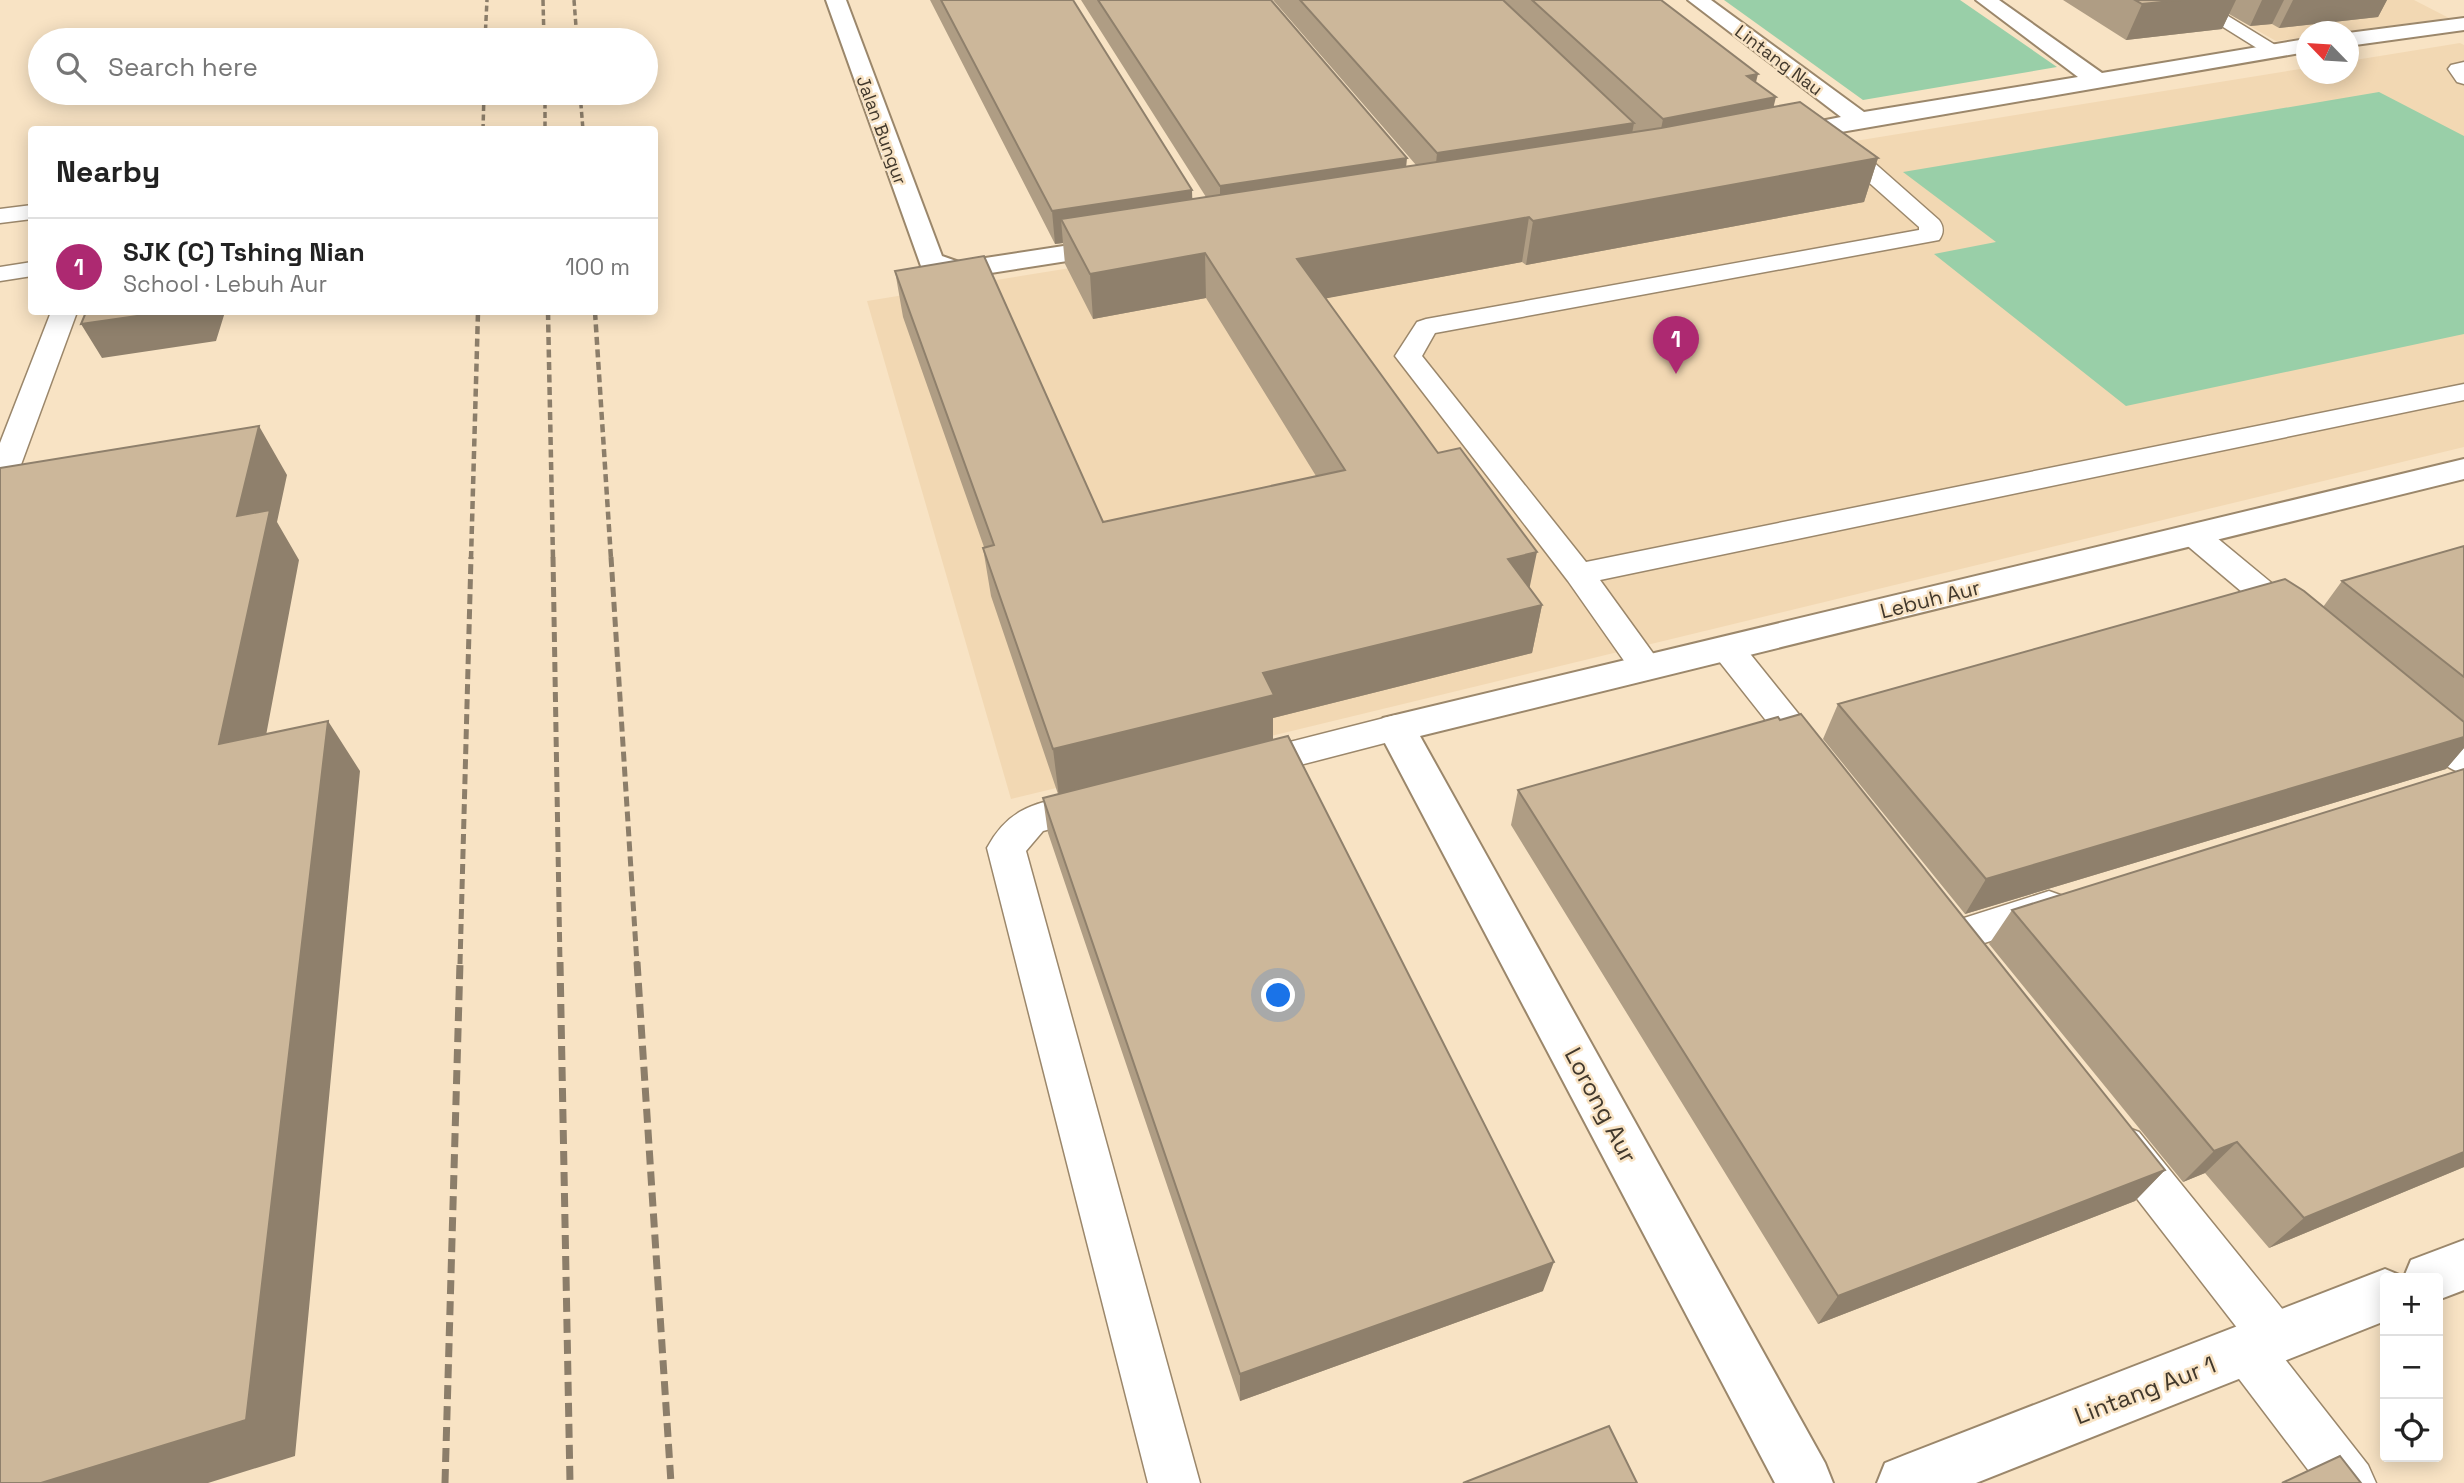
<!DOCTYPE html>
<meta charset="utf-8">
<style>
:root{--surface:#fff;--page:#f2f2f2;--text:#222;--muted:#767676;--line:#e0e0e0;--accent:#ad2971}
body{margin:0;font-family:"Space Grotesk",sans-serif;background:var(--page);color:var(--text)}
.controls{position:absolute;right:21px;bottom:21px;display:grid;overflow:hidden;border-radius:7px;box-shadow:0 4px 18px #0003}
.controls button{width:63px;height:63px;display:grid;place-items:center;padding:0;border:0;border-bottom:2px solid var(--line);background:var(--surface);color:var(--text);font:35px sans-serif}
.compass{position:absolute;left:2296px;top:21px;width:63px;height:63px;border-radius:50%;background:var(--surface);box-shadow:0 4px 18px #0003;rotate:295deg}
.you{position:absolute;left:1279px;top:996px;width:24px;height:24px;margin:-18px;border:5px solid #fff;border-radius:50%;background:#1a73e8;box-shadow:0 0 0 10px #1a73e833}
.badge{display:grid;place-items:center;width:46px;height:46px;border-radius:50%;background:var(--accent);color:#fff;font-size:23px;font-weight:700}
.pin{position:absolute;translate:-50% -58px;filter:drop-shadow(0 2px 4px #0008)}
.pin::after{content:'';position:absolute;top:37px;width:24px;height:21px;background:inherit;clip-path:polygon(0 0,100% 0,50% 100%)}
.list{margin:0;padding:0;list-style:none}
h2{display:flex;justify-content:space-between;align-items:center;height:91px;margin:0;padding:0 28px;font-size:30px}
h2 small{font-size:23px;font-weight:400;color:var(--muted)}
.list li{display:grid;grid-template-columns:46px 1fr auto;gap:21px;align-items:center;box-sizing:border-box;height:98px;padding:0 28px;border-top:2px solid var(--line)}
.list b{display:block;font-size:26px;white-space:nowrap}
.list p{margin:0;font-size:23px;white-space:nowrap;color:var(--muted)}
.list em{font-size:23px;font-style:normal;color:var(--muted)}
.icon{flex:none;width:38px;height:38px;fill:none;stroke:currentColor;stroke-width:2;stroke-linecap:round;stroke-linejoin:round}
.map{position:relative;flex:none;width:2464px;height:1483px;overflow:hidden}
.search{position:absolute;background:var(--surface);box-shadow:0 4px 18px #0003;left:28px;top:28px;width:630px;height:77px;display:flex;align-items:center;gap:18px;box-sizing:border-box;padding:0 24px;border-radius:38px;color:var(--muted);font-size:26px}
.panel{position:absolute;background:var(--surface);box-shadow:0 4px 18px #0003;left:28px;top:126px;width:630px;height:189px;border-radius:7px}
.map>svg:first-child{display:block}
.built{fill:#f2d8b3}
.green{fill:#99cfa8}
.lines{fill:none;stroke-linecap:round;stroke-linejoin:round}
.service-casing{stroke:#9b876b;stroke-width:3}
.minor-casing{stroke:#9b876b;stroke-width:4}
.service{fill:#fff;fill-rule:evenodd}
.minor{fill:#fff;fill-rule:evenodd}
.rail-far3{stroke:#8c7e6a;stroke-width:3.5;stroke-dasharray:6 3.5;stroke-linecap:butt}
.rail-far2{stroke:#8c7e6a;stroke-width:4.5;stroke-dasharray:8 4.5;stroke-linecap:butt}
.rail-far1{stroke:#8c7e6a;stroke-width:5;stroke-dasharray:10 5;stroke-linecap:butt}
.rail{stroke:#8c7e6a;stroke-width:7;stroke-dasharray:14 7;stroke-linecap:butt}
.wall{fill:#af9d84}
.shaded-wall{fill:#8f806c}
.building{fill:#ccb79a;stroke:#8f806c;stroke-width:2}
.labels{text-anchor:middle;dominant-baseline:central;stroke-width:5;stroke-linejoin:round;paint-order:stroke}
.far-street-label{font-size:18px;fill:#41382c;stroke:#f8e3c4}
.street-label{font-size:21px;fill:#41382c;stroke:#f8e3c4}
.near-street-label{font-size:24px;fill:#41382c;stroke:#f8e3c4}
</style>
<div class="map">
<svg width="2464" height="1483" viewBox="0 0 2464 1483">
<rect width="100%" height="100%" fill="#f8e3c4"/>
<path class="built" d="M2204,0h210l35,18 -101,13 -42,1v5l-30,4z
M2460,43l4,2v402l-1453,352 -144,-498 1439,-233v6h42l1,-13z"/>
<path class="green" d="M1724,0h236l97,67 -194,33z
M2379,92l85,44v198l-338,72 -192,-152 62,-12 -93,-70z"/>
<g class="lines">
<g class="service-casing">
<path id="service" d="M2180,0h22l83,51 -3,4h-14z
M2464,62v22l-7,-2 -9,-13 3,-4z
M1837,135l8,2 94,83c5,7 5,13 0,20l-504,93 -13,23 164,206 878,-178v16l-864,180 63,87 -5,8 -12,4 -12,-4 -66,-94 -173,-225 22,-34 9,-3 493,-89v-3l-90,-80 -3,-5 3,-5z
M32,205v14l-32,4v-14z
M32,262v14l-32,5v-14z
M51,312h26l-62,169 -5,6 -10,3v-47z
M2194,525l11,3 98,81 5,8 -5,8 -11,3 -11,-3 -98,-83 -4,-7 4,-7z
M1727,637l12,3 87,108 6,9 -6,9 -12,4 -12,-4 -87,-110 -4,-8 4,-8z
M2421,712l12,4 31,25v33c-21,-6 -49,-30 -60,-49l5,-9z
M1396,715l12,4 5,9 -5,9 -158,41 -13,-4 -5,-9 5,-9 13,-4z
M1091,791l13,4 5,10 -5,10 -61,16 -17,20 174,632h-52l-161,-635c25,-47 58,-45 104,-57z
M2049,891l14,5 5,11 -5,11 -107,34 -14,-5 -6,-11 6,-11z
M2123,1126l16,6 153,189 7,17 -7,17 -8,3 84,107 8,18h-58l-88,-116 -7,-17 7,-17 8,-4 -131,-169 -6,-14 6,-14z"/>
</g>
<g class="minor-casing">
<path id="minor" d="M826,0h20l96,256 17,6 157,-24 9,2 4,6 -4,6 -166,26 -28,-5 -10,-7z
M1688,0h23l153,112 214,-35 -102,-77h23l103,73 204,-34v13l-523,90 -8,-2 -4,-5 4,-5 66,-13z
M2464,18v12l-116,16v-13z
M2464,459v20l-1044,257 405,727 8,20h-58l-398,-755 6,-10z
M2464,1240v50l-26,10v-22h-53v43l-409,162h-99l8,-20 20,-8 480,-186 19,8 7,-17z"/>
</g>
<use href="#service" class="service"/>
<use href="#minor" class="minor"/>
<path class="rail-far3" d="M543,0l1,40
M574,0l3,40
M485,40l2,-40
M545,93v37
M580,93l3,37
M483,130l1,-37"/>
<path class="rail-far2" d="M548,312l5,247
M595,312l16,247
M471,559l7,-247"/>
<path class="rail-far1" d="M553,557l7,407
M611,557l26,407
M460,964l11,-407"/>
<path class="rail" d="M560,962l10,521
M637,962l34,521
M445,1483l15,-521"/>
</g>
<path class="wall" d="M930,0h143l120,199 13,-2 -125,-197h190l135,166 10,-1 -143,-165h388l95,82 18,24 104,52 -14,44 -338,63 -4,-3 -196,36 216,307 -10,48 -259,65v21l270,552 -303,110 -192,-568 -5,-35 15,-4 -67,-198 -8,-48 1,-1 -81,-230 -8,-46 208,251 213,-46 -110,-178 -113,21 -28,-55 -2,-21 -8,1z
M2063,0h324l-9,17 -99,11 -7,-4 -22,2 -21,-12 -7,15 -96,11z
M2464,546v202l-18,21 -481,145 -142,-175 15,-35 485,-97 19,-26z
M1518,790l647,380 -30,31 -317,123 -307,-499z
M2012,910l452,257 -195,81 -64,-75 -22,9 -194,-238z"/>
<path class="shaded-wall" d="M2181,0h55l-14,29 -96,11 16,-36z
M2262,0h22l-12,24 -22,2z
M2293,0h94l-9,17 -99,11z
M1758,74l-7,28 25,-5 -8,32 -111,21 6,-31 84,-43z
M1634,123l-6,32 -194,30 3,-32z
M1407,158l-3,32 -184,29v-33z
M1878,158l-14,44 -338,63 7,-44z
M1192,190l1,33 -132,-4 2,24 -8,1 -3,-33z
M1529,217l-7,45 -226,42 1,-45z
M1205,253l1,45 -113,21 -3,-45z
M165,312h60l-9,29 -114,17 -21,-34z
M259,426l28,49 -10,47 22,38 -44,234 -36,-50 18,-228z
M1537,552l-10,48 -19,-41z
M1542,605l-10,48 -259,65v25l-214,54 -6,-48 210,-76z
M328,721l32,50 -65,685 -87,27h-167z
M2464,737v11l-18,21 -481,145 21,-35z
M2237,1142l-32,31 -22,9 31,-31z
M2464,1152v15l-195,81 35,-30z
M2165,1170l-30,31 -317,123 20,-28z
M1554,1262l-11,29 -303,110v-27z"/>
<path class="building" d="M941,0h132l119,190 -140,21z
M1098,0h173l136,158 -187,28z
M1300,0h203l131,123 -197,30z
M1532,0h129l97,74 -11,2 29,21 -113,22z
M2135,0h46l-39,4z
M1800,102l78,56 -345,63 -4,-4 -232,42 141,194 22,-5 77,104 -29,7 34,46 -279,68 11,22 -221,54 -70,-201 11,-3 -99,-274 89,-15 119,266 242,-52 -140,-217 -115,21 -29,-55 600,-91z
M86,312h79l-84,12z
M259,426l-22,90 33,-6 -51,234 109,-23 -82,699 -205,63h-41v-1015z
M2464,546v131l-122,-96z
M2285,579l19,12 160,131v15l-478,142 -148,-175z
M1801,714l364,456 -327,126 -320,-506 260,-73 2,3z
M1288,736l266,526 -314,112 -197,-576z
M2464,769v383l-160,66 -67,-76 -23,9 -202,-241z
M1609,1426l28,57h-174z
M2340,1456l21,27h-79z"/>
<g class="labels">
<g class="far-street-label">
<text transform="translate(1779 60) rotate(37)">Lintang Nau</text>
<text transform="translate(882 130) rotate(70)">Jalan Bungur</text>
</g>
<g class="street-label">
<text transform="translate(1930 599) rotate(-14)">Lebuh Aur</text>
</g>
<g class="near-street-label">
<text transform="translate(1601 1105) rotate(62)">Lorong Aur</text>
<text transform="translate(2145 1390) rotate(-21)">Lintang Aur 1</text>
</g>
</g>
</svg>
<div class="controls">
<button>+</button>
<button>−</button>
<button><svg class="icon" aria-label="locate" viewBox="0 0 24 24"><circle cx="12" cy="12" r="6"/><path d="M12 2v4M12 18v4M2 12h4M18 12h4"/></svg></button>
</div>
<svg class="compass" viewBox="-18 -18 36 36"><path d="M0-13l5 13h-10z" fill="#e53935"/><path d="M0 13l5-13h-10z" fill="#767676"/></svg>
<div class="you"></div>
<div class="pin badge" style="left:1676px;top:374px">1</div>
<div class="search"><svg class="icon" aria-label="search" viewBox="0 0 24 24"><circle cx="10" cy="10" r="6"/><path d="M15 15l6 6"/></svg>Search here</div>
<section class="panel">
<h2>Nearby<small></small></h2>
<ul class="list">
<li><span class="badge">1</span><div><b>SJK (C) Tshing Nian</b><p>School · Lebuh Aur</p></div><em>100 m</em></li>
</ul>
</section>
</div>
